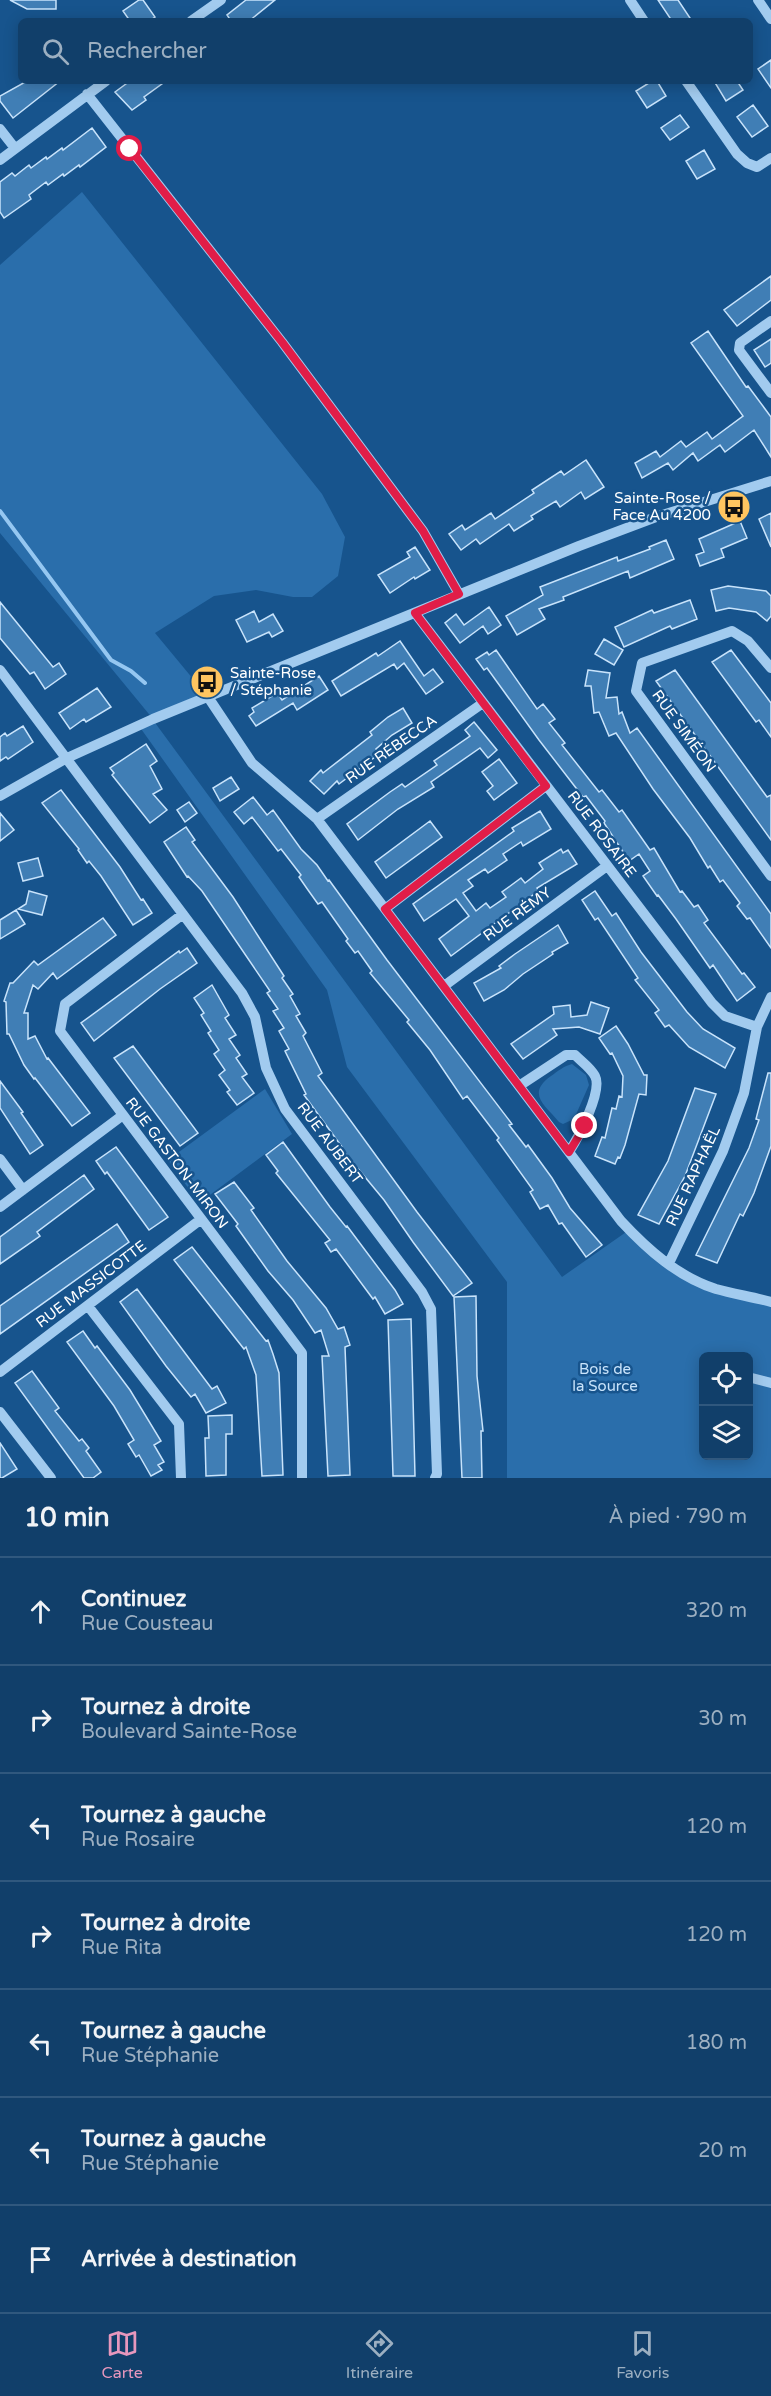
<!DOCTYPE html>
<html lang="fr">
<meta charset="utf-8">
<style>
:root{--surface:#113f6a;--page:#1a4670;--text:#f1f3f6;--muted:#9cafc1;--line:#30587e;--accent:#e797bd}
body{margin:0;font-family:"Varela Round",sans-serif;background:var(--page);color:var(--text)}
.controls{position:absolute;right:18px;bottom:18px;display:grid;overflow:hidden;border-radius:9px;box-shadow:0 3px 15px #0003}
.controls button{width:54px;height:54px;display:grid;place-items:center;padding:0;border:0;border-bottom:2px solid var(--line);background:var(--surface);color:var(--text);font:30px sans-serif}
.stop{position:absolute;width:18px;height:18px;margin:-14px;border:4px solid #e11d48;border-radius:50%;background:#fff}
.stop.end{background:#e11d48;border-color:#fff;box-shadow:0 2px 6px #0008}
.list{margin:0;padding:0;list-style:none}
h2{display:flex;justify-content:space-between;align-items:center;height:78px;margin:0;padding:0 24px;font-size:26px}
h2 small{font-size:20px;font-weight:400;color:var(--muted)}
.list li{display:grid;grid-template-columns:39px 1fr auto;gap:18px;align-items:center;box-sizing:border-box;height:108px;padding:0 24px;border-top:2px solid var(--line)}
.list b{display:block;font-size:22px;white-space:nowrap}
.list p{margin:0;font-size:20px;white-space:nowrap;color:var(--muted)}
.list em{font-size:20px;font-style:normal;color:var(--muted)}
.icon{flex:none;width:33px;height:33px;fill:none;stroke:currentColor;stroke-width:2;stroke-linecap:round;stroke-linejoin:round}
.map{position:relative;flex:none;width:771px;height:1478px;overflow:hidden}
.search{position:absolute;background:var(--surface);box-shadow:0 3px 15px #0003;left:18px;right:18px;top:18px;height:66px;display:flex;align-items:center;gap:15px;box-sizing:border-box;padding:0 21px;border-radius:9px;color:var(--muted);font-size:22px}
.sheet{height:834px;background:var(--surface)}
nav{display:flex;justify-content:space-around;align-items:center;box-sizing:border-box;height:84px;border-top:2px solid var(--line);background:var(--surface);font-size:16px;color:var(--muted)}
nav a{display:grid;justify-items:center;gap:3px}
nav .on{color:var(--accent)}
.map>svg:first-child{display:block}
.green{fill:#2a6eab;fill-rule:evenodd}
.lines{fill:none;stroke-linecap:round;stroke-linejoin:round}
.stream{stroke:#95c7f1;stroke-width:4}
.building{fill:#407eb5;stroke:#c8e3fb;stroke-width:1.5}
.minor{stroke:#a2cbef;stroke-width:10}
.route{stroke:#e11d48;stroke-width:8}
.labels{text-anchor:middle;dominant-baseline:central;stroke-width:5;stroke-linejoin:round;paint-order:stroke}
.poi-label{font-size:15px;fill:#fff;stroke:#17548d;text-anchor:end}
.street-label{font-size:15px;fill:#fff;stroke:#17548d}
.park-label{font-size:15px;fill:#c8e3fb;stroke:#17548d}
</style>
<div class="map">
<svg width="771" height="1478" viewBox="0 0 771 1478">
<rect width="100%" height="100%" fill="#17548d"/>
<path class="green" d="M82,192l240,302 23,43 -7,39 -26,21h-19l-37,-7 -42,6 -59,37 53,64 -55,22 -153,-186v-268z
M153,720l409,557 67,-47 57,45 85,28v175h-264v-196l-160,-215 -20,-77 -188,-264zM704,1356h44v100h-44z
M572,1064l14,11 3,10 -15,34 -11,5 -4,-2c-14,-17 -33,-28 -8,-46 7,-5 13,-10 21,-12z
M265,1089l27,45 -93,69 -31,-43z"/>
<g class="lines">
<path class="stream" d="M0,511l111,149 20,11 14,12"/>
</g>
<path class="building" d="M10,0h46v9h-29z
M139,0h4l12,17 -6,4h-19l-7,-10z
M246,0h29l-26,21h-18l-4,-6z
M658,0h20l14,21h-20z
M771,60v28l-13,-19z
M27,81h33l-47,37 -13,-17v-5z
M130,81h36l-22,16 2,3 -14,10 -17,-18z
M652,81h5l9,15 -19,12 -11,-17z
M714,81h23l6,9 -17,11z
M753,105l15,21 -16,11 -15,-20z
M680,115l9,12 -19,13 -9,-12z
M92,128l14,19 -26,20 -1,-2 -15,11 -1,-2 -15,11 -2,-3 -17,13 2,4 -27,19 -4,-6v-30l12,-9 3,3 14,-11 2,3 15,-11 1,2 15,-11 1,2z
M704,150l11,19 -18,10 -11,-18z
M771,276v24l-34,26 -13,-16z
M708,331l38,56 2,-1 23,31v40l-17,-27 -29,22 -5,-7 -22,16 -5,-8 -20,17 -5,-7 -26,15 -7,-15 21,-12 4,6 21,-16 5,6 21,-15 5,7 31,-23 -52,-73z
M771,339v24l-6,4 -11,-17z
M586,460l18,27 -19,12 -4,-7 -21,15 -4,-6 -25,15 2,3 -19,12 -5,-7 -29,20 -4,-5 -15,11 -12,-16 13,-9 3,5 26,-17 4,6 39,-26 -2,-3 29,-19 3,4z
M771,513v34l-12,-28z
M740,521l7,17 -26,11 3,8 -24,9 -4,-11 8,-3 -5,-13z
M666,540l8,19 -44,19 -2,-7 -65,26 1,3 -25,9 6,10 -28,16 -11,-19 37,-21 -3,-8 77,-30 1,4 32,-12 -1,-2z
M415,547l15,23 -15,9 -1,-2 -24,16 -12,-18 32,-18 -3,-5z
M728,586l38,5 5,5v20l-4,5 -11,-9 -27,-4 -13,3 -5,-21z
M690,600l7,19 -25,10 -2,-3 -46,21 -9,-20 37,-17 2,3z
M0,602l53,65 6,-4 7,11 -21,15 -11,-17 -4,2 -30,-36z
M489,607l12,18 -13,9 -5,-8 -23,17 -15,-20 11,-9 8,11z
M254,611l5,11 14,-8 10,17 -11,6 -3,-5 -22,10 -11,-22z
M604,639l19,11 -9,15 -19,-11z
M400,641l24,35 9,-7 10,13 -17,12 -22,-31 -7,6 -3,-5 -53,32 -9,-15 44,-28 2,3z
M496,650l41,59 6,-5 12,15 -6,4 16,20 -3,2 37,47 3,-2 17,22 3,-2 28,40 4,-2 26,44 2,-1 12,16 4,-2 10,15 -4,3 38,51 2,-1 11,14 -18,14 -24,-36 -3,3 -34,-49 -18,-24 -1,1 -14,-20 7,-5 -11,-17 -10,7 -25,-38 1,-2 -19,-25 -3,1 -44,-57 -52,-72 -3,2 -8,-11 11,-7 2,3z
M731,650l40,53v34l-12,-17 -3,2 -44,-60z
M588,670l22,3 -4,25 11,-1 2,17 3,-2 8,21 7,-5 134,186v34l-21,-30 -3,1 -10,-13 3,-3 -17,-23 -3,2 -10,-16 -2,2 -18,-30 -37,-49 -37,-56 -7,3 -10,-24 -5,1 -3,-27h-6z
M675,670l92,127 4,-2v45l-115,-159z
M319,676l9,14 -31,20 -4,-7 -37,23 -7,-10 5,-4 -2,-4 25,-15 5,7z
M97,688l14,19 -25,15 -2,-3 -14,10 -11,-16z
M403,708l9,15 -20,12 -16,14 3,5 -40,30 -2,-3 -13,13 -14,-13 11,-11 2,3 49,-38 -2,-3 18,-15z
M474,722l23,28 -9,8 -8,-10 -49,34 3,5 -36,22 -40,31 -11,-16 43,-32 12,-8 3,3 32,-22 -3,-4 36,-25 -5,-6z
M23,726l10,16 -25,17 -2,-2 -6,4v-24l5,-4 2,3z
M146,744l11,17 -7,5 12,23 -9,5 14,16 -17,13 -38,-48 2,-2 -4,-5z
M499,759l18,24 -23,17 -7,-9 6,-5 -11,-14z
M231,777l8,12 -19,12 -7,-13z
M61,790l59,77 21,33 2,-1 9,14 -19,12 -32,-49 -12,-15 -2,2 -9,-13 1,-1 -37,-46z
M253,797l14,18 6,-5 28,39 16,16 11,16 1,-1 58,80 125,164 -3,1 17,22 2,-2 24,33 18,30 32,37 -16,12 -24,-34 -3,1 -11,-19 -8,4 -10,-17 3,-2 -36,-50 2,-2 -32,-42 -4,3 -33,-49 -23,-28 2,-2 -39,-47 2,-2 -14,-20 -3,2 -9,-12 2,-2 -26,-37 -4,2 -10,-14 -9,-13 2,-2 -20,-26 -3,2 -26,-34 -8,7 -10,-12z
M189,802l8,11 -12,9 -8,-12z
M540,811l11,18 -28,17 -2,-4 -18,12 4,6 -19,13 -3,-4 -17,11 5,6 -10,7 13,18 10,-8 4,5 16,-11 -4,-5 19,-14 4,5 18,-14 -4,-6 22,-14 2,4 5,-3 9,14 -40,24 1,2 -5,5 -82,61 -12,-17 30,-23 -13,-17 -32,22 -11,-17 101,-73 -2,-3z
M0,813l14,17 -14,11z
M430,821l12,16 -56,41 -11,-16z
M186,827l9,13 -3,2 41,55 51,79 -2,2 11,16 -3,2 10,18 -4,2 10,17 -3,3 19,37 -4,3 99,136 55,71 -19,13 -40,-54 -29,-42 -43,-52 1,-1 -38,-52 2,-1 -21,-43 4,-2 -10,-18 5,-3 -11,-17 5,-2 -11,-16 3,-2 -68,-100 -14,-15 -1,1 -23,-35z
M38,858l5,18 -20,5 -5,-18z
M29,891l18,5 -5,19 -24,-6 8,-5z
M595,891l17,25 4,-3 25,39 46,60 16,17 32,19 -10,20 -36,-21 -20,-22 -4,2 -10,-14 4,-3 -24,-30 3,-2 -40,-60 -3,2 -13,-20z
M16,910l9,14 -25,15v-19z
M103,918l13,17 -59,44 -4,-6 -15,16 -5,-4 -9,28h4v26l7,-3 12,23 1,-1 42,55 -18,13 -37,-48 -1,1 -10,-14 -15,-31h-2l-1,-32 -2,-1 6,-18h3l21,-22 4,4z
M558,925l10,18 -16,9 1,2 -30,20 -19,16 -20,11 -10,-18 27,-15 -2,-2 16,-12z
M187,948l10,15 -37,26 -66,52 -13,-18 98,-72 1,2z
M212,985l17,30 -4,3 11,17 -7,4 11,16 -4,3 11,16 -5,3 12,16 -17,12 -10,-13 3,-2 -11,-15 6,-5 -11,-16 5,-4 -11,-17 3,-2 -10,-16 3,-2 -10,-15z
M591,1002l18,6 -9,26 -21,-7 -26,2 4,6 -34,24 -12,-15 43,-30 -1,-7 17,-2 1,12 16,-2z
M616,1026l12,18 16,31h3l-1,20 -7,-1 -14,51 -5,13 -2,-1 -3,7 -20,-8 7,-19 3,1 7,-30 4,1 3,-13 3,1 1,-21 -11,-23 -2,1 -11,-16z
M133,1046l65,87 -18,13 -66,-88z
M768,1073h3v73l-17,47 -11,23 -3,-2 -23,49 -21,-8 53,-107 10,-28 -3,-1z
M0,1081l23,31 -2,1 22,32 -13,9 -30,-46z
M695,1088l21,6 -31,82 -26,48 -21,-9 30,-54z
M283,1142l47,65 16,20 1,-1 48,64 8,14 -18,10 -10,-17 -2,2 -37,-50 -5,3 -6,-9 5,-3 -54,-67 2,-2 -12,-16z
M116,1147l52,70 -19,13 -42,-58 -2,2 -9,-13z
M84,1175l10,14 -57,43 3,4 -40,28v-27z
M234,1182l20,26 -3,2 36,51 39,47 12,21 6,-2 6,18 -5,2 5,128 -22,1 -6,-120h7l-8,-26 -6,3 -22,-33 -25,-29 -32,-45 2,-2 -23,-30z
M117,1224l12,18 -129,92v-28z
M192,1247l74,94 2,-1 5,14 6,19 4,102 -21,1 -6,-101 -10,-28 -2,2 -70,-89z
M137,1289l75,100 5,-3 9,17 -20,10 -11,-19 -4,3 -25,-31 -46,-64z
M476,1296l1,80 6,55h-2l1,47h-20l-8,-181z
M411,1319l4,157h-22l-5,-156z
M83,1331l12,17 2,-2 33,44 31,51 -7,4 10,17 -6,3 4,5 -11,6 -12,-21 -3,2 -8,-13 6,-4 -20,-34 -47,-64z
M32,1371l27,37 -4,3 24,30 3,-2 7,9 -3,3 15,21 -8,6h-9l-69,-95z
M232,1415v19h-6v41l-20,1 -1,-38h4l-1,-22z
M0,1443l17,26 -15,9h-2z"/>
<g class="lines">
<path class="minor" d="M630,0l14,21
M758,0l13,19
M191,21l30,-21
M686,81l51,73 10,9 10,4 14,-9
M87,94l195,248 141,189 36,63
M0,129l14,18
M0,160l106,-79
M771,321l-31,22 -1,7 32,43
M415,613l297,390 13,13 32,11
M771,668l-23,-27 -16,-10 -90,32 -6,28 135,185
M0,670l242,323 13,24 11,51 19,41 137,183 9,17 6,165 -2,4
M208,697l44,66 65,56 304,402c26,28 57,56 95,68 18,5 37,8 55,13
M0,796l67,-38 86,-39 426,-173 77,-29 115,-36
M317,819l166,-116
M385,909l161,-123
M183,914l-118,90 -5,27 242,322v125
M444,986l163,-120
M519,1086l47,-31h9c6,6 16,13 20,21 8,15 -17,62 -26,76
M0,1159l23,31
M0,1207l123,-92
M669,1263l54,-112 21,-58 13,-66 14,-30
M88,1306l91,118 2,54
M0,1372l200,-152
M748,1377l23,6
M0,1412l51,66"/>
</g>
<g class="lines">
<path class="route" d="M130,149l152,193 141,189 36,63 -44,19 131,173 -161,123 184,243 16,-26"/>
</g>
<defs>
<g id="bus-disc" transform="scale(1.725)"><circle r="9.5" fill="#ffc560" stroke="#17548d"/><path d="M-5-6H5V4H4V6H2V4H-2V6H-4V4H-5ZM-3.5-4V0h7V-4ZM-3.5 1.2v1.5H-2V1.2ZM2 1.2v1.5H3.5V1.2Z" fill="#111"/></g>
</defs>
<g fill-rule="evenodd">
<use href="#bus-disc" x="734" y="507"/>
<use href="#bus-disc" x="207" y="682"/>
</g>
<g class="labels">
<g class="poi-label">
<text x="711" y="498">Sainte-Rose /<tspan x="711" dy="17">Face Au 4200</tspan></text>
<text x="230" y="673" text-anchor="start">Sainte-Rose<tspan x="230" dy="17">/ Stéphanie</tspan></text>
</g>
<g class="street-label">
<text transform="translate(684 731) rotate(54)">RUE SIMÉON</text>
<text transform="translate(391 749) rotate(-35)">RUE RÉBECCA</text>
<text transform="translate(602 834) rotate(53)">RUE ROSAIRE</text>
<text transform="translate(517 914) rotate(-36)">RUE RÉMY</text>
<text transform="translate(330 1143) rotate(53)">RUE AUBERT</text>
<text transform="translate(177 1163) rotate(53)">RUE GASTON-MIRON</text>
<text transform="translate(693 1176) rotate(-65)">RUE RAPHAËL</text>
<text transform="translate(91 1284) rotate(-37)">RUE MASSICOTTE</text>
</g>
<g class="park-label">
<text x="605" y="1369">Bois de<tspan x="605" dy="17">la Source</tspan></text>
</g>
</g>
</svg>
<div class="controls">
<button><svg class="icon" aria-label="locate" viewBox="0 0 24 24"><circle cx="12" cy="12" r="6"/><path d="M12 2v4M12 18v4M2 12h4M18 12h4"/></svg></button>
<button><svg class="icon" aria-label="layers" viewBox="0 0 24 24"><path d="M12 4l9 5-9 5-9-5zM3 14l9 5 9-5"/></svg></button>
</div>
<div class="stop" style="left:130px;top:149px"></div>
<div class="stop end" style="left:585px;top:1126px"></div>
<div class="search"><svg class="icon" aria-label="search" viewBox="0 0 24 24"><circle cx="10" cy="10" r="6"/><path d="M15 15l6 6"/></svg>Rechercher</div>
</div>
<section class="sheet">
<h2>10 min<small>À pied · 790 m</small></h2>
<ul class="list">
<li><svg class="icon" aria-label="ahead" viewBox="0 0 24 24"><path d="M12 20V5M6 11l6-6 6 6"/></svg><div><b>Continuez</b><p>Rue Cousteau</p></div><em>320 m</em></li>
<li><svg class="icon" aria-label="right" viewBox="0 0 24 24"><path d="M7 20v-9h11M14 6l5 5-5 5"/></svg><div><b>Tournez à droite</b><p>Boulevard Sainte-Rose</p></div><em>30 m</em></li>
<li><svg class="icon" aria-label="left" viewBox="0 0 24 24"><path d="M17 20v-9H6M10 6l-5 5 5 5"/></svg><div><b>Tournez à gauche</b><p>Rue Rosaire</p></div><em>120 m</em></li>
<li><svg class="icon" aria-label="right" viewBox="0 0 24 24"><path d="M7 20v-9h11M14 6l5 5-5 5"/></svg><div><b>Tournez à droite</b><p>Rue Rita</p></div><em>120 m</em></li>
<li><svg class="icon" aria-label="left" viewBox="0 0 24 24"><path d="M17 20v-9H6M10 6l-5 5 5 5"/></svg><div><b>Tournez à gauche</b><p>Rue Stéphanie</p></div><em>180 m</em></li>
<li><svg class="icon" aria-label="left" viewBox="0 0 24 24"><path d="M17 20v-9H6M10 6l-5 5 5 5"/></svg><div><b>Tournez à gauche</b><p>Rue Stéphanie</p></div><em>20 m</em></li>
<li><svg class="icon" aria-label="arrive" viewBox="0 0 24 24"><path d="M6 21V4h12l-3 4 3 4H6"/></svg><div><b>Arrivée à destination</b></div></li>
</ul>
</section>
<nav>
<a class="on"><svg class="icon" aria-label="map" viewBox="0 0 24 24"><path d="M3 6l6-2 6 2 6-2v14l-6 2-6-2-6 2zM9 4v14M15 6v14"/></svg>Carte</a>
<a><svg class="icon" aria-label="directions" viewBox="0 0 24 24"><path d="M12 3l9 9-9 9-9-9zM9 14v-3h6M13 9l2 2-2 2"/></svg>Itinéraire</a>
<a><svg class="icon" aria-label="saved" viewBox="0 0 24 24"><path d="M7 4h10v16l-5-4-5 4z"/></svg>Favoris</a>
</nav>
